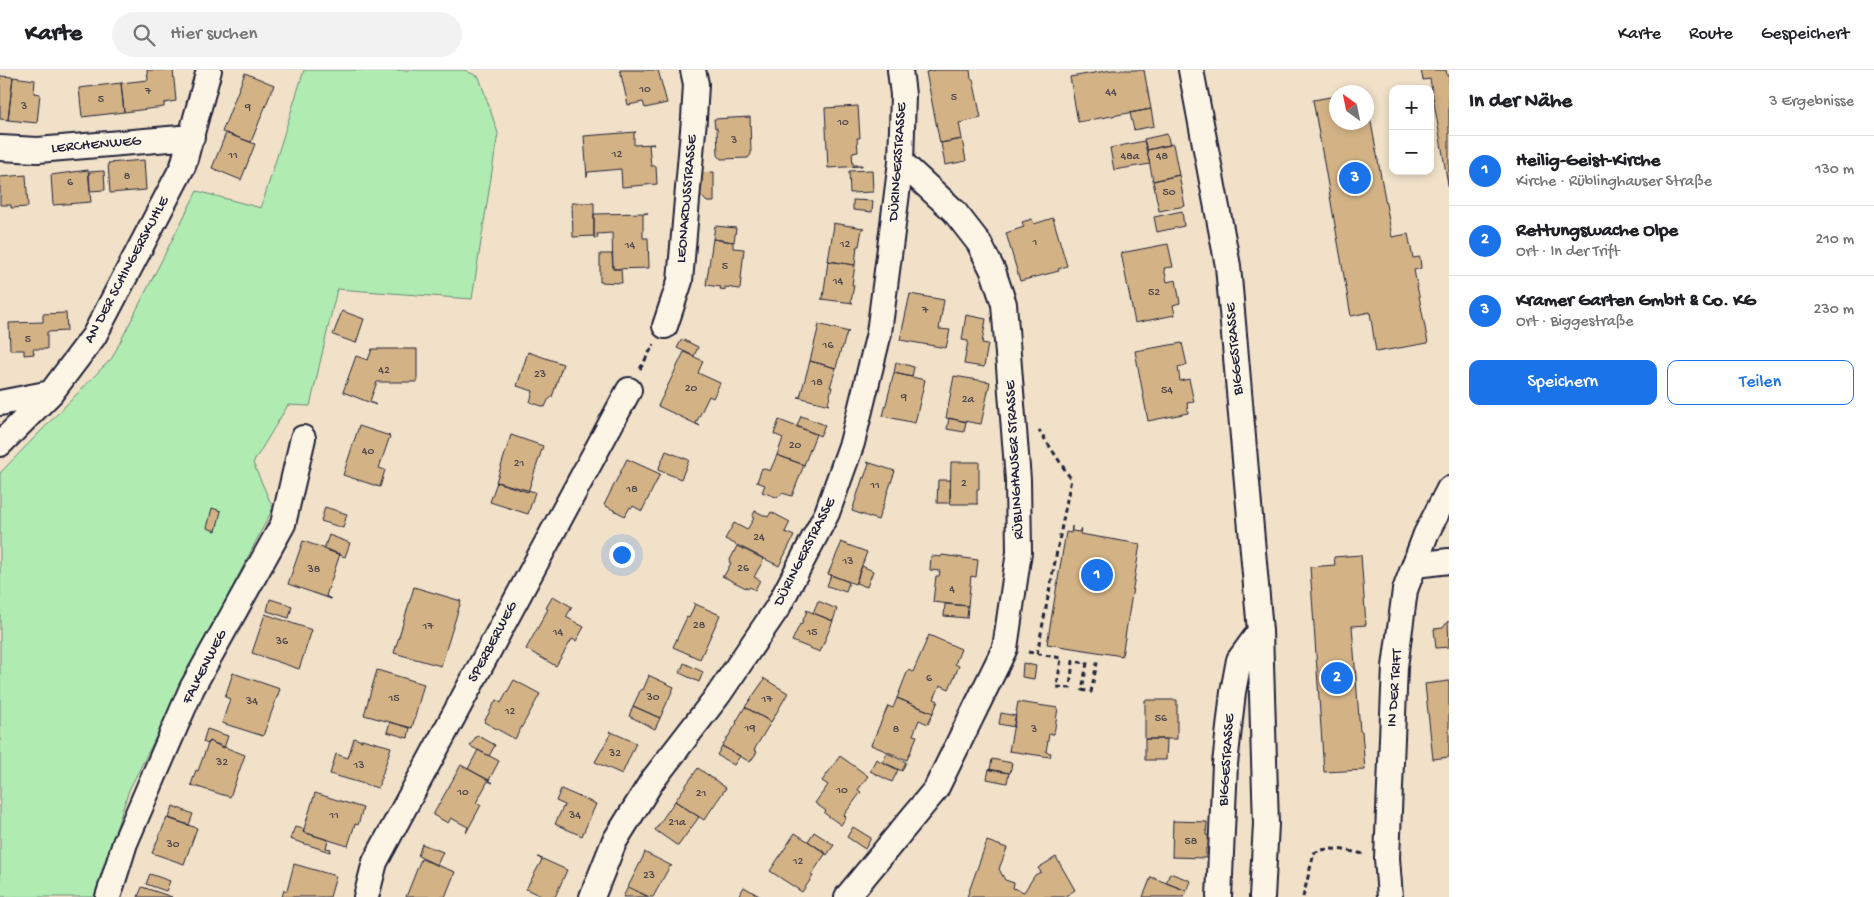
<!DOCTYPE html>
<html lang="de">
<meta charset="utf-8">
<style>
:root{--surface:#fff;--page:#f2f2f2;--text:#202124;--muted:#757577;--line:#e0e0e0;--accent:#1a73e8}
body{margin:0;font-family:"Gochi Hand",sans-serif;background:var(--page);color:var(--text)}
.controls{position:absolute;right:15px;top:15px;display:grid;overflow:hidden;border-radius:10px;box-shadow:0 2px 8px #0003}
.controls button{width:45px;height:45px;display:grid;place-items:center;padding:0;border:0;border-bottom:1px solid var(--line);background:var(--surface);color:var(--text);font:25px sans-serif}
.compass{position:absolute;left:1329px;top:15px;width:45px;height:45px;border-radius:50%;background:var(--surface);box-shadow:0 2px 8px #0003;rotate:327deg}
.you{position:absolute;left:621px;top:484px;width:18px;height:18px;margin:-12px;border:4px solid #fff;border-radius:50%;background:#1a73e8;box-shadow:0 0 0 8px #1a73e833}
.badge{display:grid;place-items:center;width:32px;height:32px;border-radius:50%;background:var(--accent);color:#fff;font-size:16px;font-weight:700}
.pin{position:absolute;translate:-50% -50%;border:2px solid #fff;box-shadow:0 1px 5px #0006}
.list{margin:0;padding:0;list-style:none}
h2{display:flex;justify-content:space-between;align-items:center;height:65px;margin:0;padding:0 20px;font-size:21px}
h2 small{font-size:16px;font-weight:400;color:var(--muted)}
.list li{display:grid;grid-template-columns:32px 1fr auto;gap:15px;align-items:center;box-sizing:border-box;height:70px;padding:0 20px;border-top:1px solid var(--line)}
.list b{display:block;font-size:19px;white-space:nowrap}
.list p{margin:0;font-size:16px;white-space:nowrap;color:var(--muted)}
.list em{font-size:16px;font-style:normal;color:var(--muted)}
.actions{display:flex;gap:10px;padding:15px 20px}
.actions a{flex:1;padding:11px 0;border:1px solid var(--accent);border-radius:10px;text-align:center;font-size:18px;color:var(--accent)}
.actions .main{background:var(--accent);color:#fff}
.icon{flex:none;width:28px;height:28px;fill:none;stroke:currentColor;stroke-width:2;stroke-linecap:round;stroke-linejoin:round}
.map{position:relative;flex:none;width:1449px;height:827px;overflow:hidden}
header{display:flex;align-items:center;gap:30px;box-sizing:border-box;height:70px;padding:0 25px;background:var(--surface);border-bottom:1px solid var(--line)}
header strong{font-size:24px}
nav{display:flex;gap:28px;margin-inline-start:auto;font-size:18px}
.search{width:350px;height:45px;background:var(--page);display:flex;align-items:center;gap:12px;box-sizing:border-box;padding:0 18px;border-radius:28px;color:var(--muted);font-size:19px}
main{display:flex}
aside{flex:1;background:var(--surface)}
.map>svg:first-child{display:block}
.green{fill:#b0ecb2;stroke:#698776}
.building{fill:#d3b386;stroke:#22223b}
.lines{fill:none;stroke-linecap:round;stroke-linejoin:round}
.minor-casing{stroke:#22223b;stroke-width:28}
.path{stroke:#22223b;stroke-width:3;stroke-dasharray:5 4;stroke-linecap:butt}
.minor{stroke:#fcf5e5;stroke-width:24}
.labels{text-anchor:middle;dominant-baseline:central;stroke-width:5;stroke-linejoin:round;paint-order:stroke}
.number-label{font-size:12px;fill:#4e464e}
.street-label{font-size:15px;fill:#22223b;stroke:#fcf5e5}
</style>
<header>
<strong>Karte</strong>
<div class="search"><svg class="icon" aria-label="search" viewBox="0 0 24 24"><circle cx="10" cy="10" r="6"/><path d="M15 15l6 6"/></svg>Hier suchen</div>
<nav><a>Karte</a><a>Route</a><a>Gespeichert</a></nav>
</header>
<main>
<div class="map">
<svg width="1449" height="827" viewBox="0 0 1449 827">
<rect width="100%" height="100%" fill="#f0e1c8"/>
<filter id="ink" filterUnits="userSpaceOnUse"><feTurbulence type="fractalNoise" baseFrequency=".02" numOctaves="2"/><feDisplacementMap in="SourceGraphic" scale="10" xChannelSelector="R" yChannelSelector="G"/><feConvolveMatrix kernelMatrix="1 2 1 2 8 2 1 2 1" color-interpolation-filters="sRGB"/></filter>
<g filter="url(#ink)">
<path class="green" d="M304,0h160l15,7 19,56 -26,166 -135,-10 -27,117 -22,-1 -35,58 20,45 -144,282 -35,107h-94v-424l112,-115 85,-167 64,17z"/>
<path class="building" d="M147,0h26l3,31 -12,2v4l-40,5 -3,-29 27,-3z
M620,0h38l9,33 -22,5 -2,-6 -15,3z
M936,0h34l1,9h2l8,39 -22,5 3,16 -22,4 -14,-71z
M1112,0h32l7,39 -73,13 -8,-45z
M1421,0h25l1,6 2,-1v115l-19,-111 -7,1z
M245,3l29,12 -23,57 -29,-10z
M0,6l13,1 -5,43 -8,-1z
M13,7l22,3 -1,13 6,1 -3,29 -29,-3z
M121,13l3,29 -42,5 -3,-29z
M1366,25l26,142 16,-3 5,24 7,-1 1,11 -7,2 14,73 -52,9 -6,-40 -19,4 -38,-216 23,-4v26h30z
M858,36l2,32h-3l1,14 -6,1 1,12h9v1l-34,2 -3,-60z
M1151,39l3,17 -20,4 -4,-17z
M750,47l1,37 -3,4 -27,1 -3,-4 -1,-27h-2l-1,-9z
M636,62l-2,1v12l20,-1 -5,1 2,21h5l1,18 -35,3 -1,-18 -33,3 -1,5 -3,-41z
M226,63l29,11 -14,36 -29,-12z
M1167,64l3,11 -23,5 -3,-11z
M962,69l4,22 -21,4 -4,-22z
M1144,71l6,23 -36,6 -4,-22z
M1173,74l6,31 -26,6 -6,-31z
M144,90l2,30 -36,3 -2,-30z
M88,100l3,32 -38,3 -2,-30z
M872,100l1,22 -23,1 -1,-22z
M104,101l1,19 -15,1 -1,-19z
M714,102v30h-7l-8,-8 -1,-21z
M26,105l2,32 -17,1v-3h-11v-28z
M1179,105l6,31 -26,5 -6,-30z
M853,130l20,1 -1,11 -19,-2z
M572,133h22v33l-21,1z
M1182,141l2,15 -27,6 -3,-15z
M648,143l-5,1v24h5l1,30 -36,1 -1,-36 -15,1 1,4h-4v-24z
M1053,148l14,48 -9,3 1,2 -39,10 -14,-48 18,-6 -2,-5 10,-3 2,5z
M832,153l32,5 -2,1 -3,17h-2l-2,19 -27,-4 6,-36z
M715,156l21,2 -2,14 -21,-3z
M713,169l20,3v6l11,1 -4,40 -15,-2v3l-5,-1 1,-2 -15,-2z
M1168,174l5,23 -9,1 3,14 9,-2 4,23 -7,2 2,10 -40,8 -14,-70z
M600,184h12l1,15h8l1,14 -22,-1z
M828,191l27,4 -3,20h2l-3,17 2,1 -32,-4 2,-1z
M910,224l34,6 -5,29 11,1 -4,18 -46,-8z
M342,241l22,8 -8,24 -23,-8z
M66,243l1,18 -20,1v17h-14l1,5 -10,1v-5h-14l-1,-27 34,-1v-8z
M966,245l20,4 -4,24 6,1 -4,23 -20,-3 4,-23 -6,-1z
M818,254l31,8h-2l-5,17h-1l-5,19 -26,-7 9,-36z
M682,269l16,8 -4,9 -17,-8z
M1182,273l5,22 -9,2 2,14 9,-2 5,23 -7,1 1,10 -40,8 -13,-70z
M372,279h45v33h-40l-7,19 6,4 -33,-13 13,-36 12,4z
M528,282l35,12 -11,33 -4,3 -3,7 -15,-5 3,-11 -16,-5z
M684,282l19,9 -5,12 22,10 -7,15 -4,-2 -13,27 4,3 -42,-20z
M810,291l26,7 -6,19h2l-4,17 1,1 -31,-8h2z
M896,292l18,5 -2,10 -18,-4z
M894,303l31,7 -10,43 -32,-7z
M954,306l36,6 -9,42 -35,-6z
M801,346l24,9 -5,11 -23,-10z
M949,348l17,4 -2,10 -17,-3z
M779,350l37,14 -12,31 -27,-10 6,-17 -9,-4z
M359,356l31,10 -11,32 6,2 -5,17 -37,-12z
M511,365l32,11 -15,46 -32,-10z
M666,381l23,9 -8,19 -23,-9z
M777,385l27,10 -12,31 -10,-3 -1,2 -5,2 -14,-5 3,-7 -8,-3 5,-14 8,3z
M627,389l33,15 -18,37 -9,-5 -1,2 -2,-1 -5,9 -21,-11z
M867,392l28,9 -17,49 -26,-9 11,-34 1,1 5,-14z
M951,392h28v27h-2v14l1,1h-28z
M938,410h12v23h-13z
M497,412l38,10 -7,22 -38,-12z
M325,437l22,7 -4,14 -22,-7z
M212,438l9,3 -5,20 -9,-3z
M755,441l13,6 3,-5 19,10 -5,10 9,4 -15,30 -54,-27 9,-16 13,7 7,-12 -2,-1z
M1072,456v5l7,1 2,-4 -1,6 60,10 -18,112 -75,-12 19,-112 5,1z
M329,465l21,8 -5,14 -21,-8z
M303,471l37,13 -14,42 5,3 -43,-15z
M840,472l27,10 -12,32 -27,-10 13,-30z
M737,476l27,13 -10,18 6,3 -5,10 -5,-3 -2,2 -26,-13h2l7,-13 -2,-1z
M942,485l36,5 -2,17 -5,-1 -3,30 -35,-4 3,-26h3l1,-5 -10,-1 1,-14 10,1z
M1361,485l5,70 -14,1 8,105h2l3,39 -41,2 -14,-205 25,-2 -1,-8z
M862,496l11,5 -6,16 -11,-4z
M831,505l18,7 -3,10 -19,-6z
M414,517l47,14 -20,65 -47,-13z
M553,526l19,11 -6,10 18,10 -8,14 -4,-2 -16,27 -30,-17 22,-40 -2,-1z
M270,529l22,7 -3,12 -22,-7z
M818,531l19,8 -4,12 -20,-8z
M693,533l27,12 -20,44 -27,-12 14,-30 2,1 6,-14z
M945,534l23,2 -1,12 -23,-2z
M806,540l27,11 -13,31 -28,-11 8,-17 1,1 6,-14z
M265,544l47,16 -13,39 -47,-16z
M1448,551l1,26 -13,1 -2,-19 9,-1z
M929,565l32,14 -6,15 4,2 -10,23 -9,-4 -6,14 4,2 -5,12 -36,-15 11,-28 5,2z
M684,593l19,9 -4,10 -19,-9z
M1023,593l13,3 -2,13 -12,-2z
M377,600l47,14 -12,44 -48,-13z
M233,603l47,16 -17,47 -41,-13 8,-24 -5,-2z
M648,605l26,12 -14,31 -27,-12 8,-17 2,1 6,-14z
M763,608l25,15 -17,29 -26,-15 19,-27z
M514,610l26,14 -25,45 -31,-17 12,-22 5,3z
M1449,611v76l-16,2 -8,-75z
M897,628l36,15 -5,11 -9,-4 -6,15 4,1 -10,24 -36,-15 17,-39 5,2z
M1145,630h32v39h-32z
M1018,632l40,6 -4,26h-5l-3,18 5,1 -1,4 -41,-6z
M633,636l27,12 -5,11 -26,-13z
M745,637l26,15 -17,28 3,2 -7,10 -28,-16 15,-23 -1,-1z
M1001,643l15,3 -2,11 -15,-3z
M390,652l20,6 -2,10 -21,-6z
M207,659l21,7 -4,12 -15,-7 -1,3 -5,-2z
M609,661l27,12 -14,31 -27,-12 16,-29z
M477,665l18,10 -6,11 -19,-10z
M354,668l8,3v-2l29,8 -13,41 -48,-14 6,-20 12,4z
M1145,669h22l-1,21h-21z
M209,671l36,14 -15,42 -39,-12 5,-15 2,1z
M722,676l18,10 -6,9 -17,-10z
M478,680l21,11 -10,19 -21,-11z
M887,683l19,9 -4,9 -19,-9z
M840,686l28,20 -10,14 3,2 -17,23 2,2 -5,8 -17,-12 2,-2 -11,-8 13,-18 -6,-4z
M876,689l22,11 -6,12 -22,-11z
M992,689l20,4 -2,10 -20,-3z
M461,695l32,18 -5,-2 -12,22 5,2 -15,28 2,-6 -17,-9 -3,5 -15,-8z
M698,698l28,20 -22,32 -29,-19z
M989,699l20,4 -2,10 -20,-4z
M561,719l35,15 -14,32 -27,-12 8,-17 1,1 1,-3 -9,-4z
M315,723l48,15 -5,17 -3,-1 -7,22 -45,-14z
M675,731l24,16 -21,29 -23,-16z
M173,736l20,8 -4,11 -20,-7z
M167,748l30,10 -13,36 -32,-11z
M1173,751l34,1 -1,13 5,1 -1,12h-4v10l-34,-1z
M295,757l9,2 -1,3 25,8 -2,8 5,1 -1,3 -40,-13z
M853,757l18,11 -6,11 -18,-12z
M814,762l20,13 -7,10 -19,-14z
M795,763l31,20 -15,22 2,1 -11,16 -32,-21z
M987,771l20,7 -8,21 6,11 9,3 -1,5 11,4 11,-17 6,-3 -3,-4 18,-11 19,33 -11,7h-97z
M422,774l21,8 -6,13 -19,-9z
M644,782l28,14h-2l-17,31h-4l-21,-10 17,-34z
M538,787l29,13 -12,27h-12l-17,-8 16,-29z
M421,789l34,13 -10,25h-39z
M294,794l42,12 -6,21h-48l2,-7 3,1z
M1170,803l21,8 -4,10 -21,-8z
M150,804l20,7 -4,10 -20,-7z
M1151,807l36,14 -3,6h-41z
M142,817l30,10h-34z
M628,817l21,10h-26z
M744,817l17,10h-23z"/>
<g class="lines">
<g class="minor-casing">
<path id="minor" d="M1191,0l37,196 32,365 6,193 -4,73
M0,78l38,2 154,-13
M665,256l15,-45 14,-162 2,-35 -3,-14
M0,333l51,-10
M0,374l51,-51 43,-57 89,-170 26,-96
M1415,495l34,-4
M108,827l17,-54 67,-155 91,-164 20,-86
M366,827l9,-35 254,-472
M592,827l22,-55 38,-61 67,-87 59,-87 49,-94 25,-70 27,-110 22,-171 2,-67 -3,-25
M847,827l89,-108 69,-141 14,-96 -1,-72 -14,-176 -11,-33 -14,-28 -25,-32 -53,-49
M1219,827l6,-133 8,-72 6,-32 21,-29
M1390,827l-3,-39 8,-191 10,-77 21,-56 23,-45"/>
</g>
<path class="path" d="M640,299l14,-25
M1028,582l33,6 -4,29 13,1 3,-27 14,2 -5,27 9,2 7,-34
M1037,584l34,-175 -32,-49
M1303,827l11,-44c15,-8 33,-2 50,1"/>
<use href="#minor" class="minor"/>
</g>
</g>
<g class="labels">
<g class="number-label">
<text x="645" y="20">10</text>
<text x="148" y="22">7</text>
<text x="1111" y="23">44</text>
<text x="954" y="28">5</text>
<text x="101" y="30">5</text>
<text x="24" y="37">3</text>
<text x="248" y="38">9</text>
<text x="843" y="53">10</text>
<text x="734" y="71">3</text>
<text x="617" y="85">12</text>
<text x="233" y="86">11</text>
<text x="1130" y="87">48a</text>
<text x="1162" y="87">48</text>
<text x="127" y="107">8</text>
<text x="70" y="113">6</text>
<text x="1169" y="123">50</text>
<text x="1035" y="173">1</text>
<text x="845" y="175">12</text>
<text x="630" y="176">14</text>
<text x="725" y="197">5</text>
<text x="838" y="212">14</text>
<text x="1154" y="223">52</text>
<text x="925" y="241">7</text>
<text x="28" y="270">5</text>
<text x="828" y="276">16</text>
<text x="384" y="301">42</text>
<text x="540" y="305">23</text>
<text x="817" y="313">18</text>
<text x="691" y="319">20</text>
<text x="1167" y="321">54</text>
<text x="904" y="328">9</text>
<text x="968" y="330">2a</text>
<text x="795" y="376">20</text>
<text x="368" y="382">40</text>
<text x="519" y="394">21</text>
<text x="964" y="414">2</text>
<text x="875" y="416">11</text>
<text x="632" y="420">18</text>
<text x="759" y="468">24</text>
<text x="848" y="492">13</text>
<text x="743" y="499">26</text>
<text x="314" y="500">38</text>
<text x="952" y="520">4</text>
<text x="699" y="556">28</text>
<text x="428" y="557">17</text>
<text x="558" y="563">14</text>
<text x="812" y="563">15</text>
<text x="282" y="572">36</text>
<text x="929" y="609">6</text>
<text x="653" y="628">30</text>
<text x="394" y="629">15</text>
<text x="767" y="630">17</text>
<text x="252" y="632">34</text>
<text x="510" y="642">12</text>
<text x="1161" y="649">56</text>
<text x="750" y="659">19</text>
<text x="896" y="660">8</text>
<text x="1034" y="660">3</text>
<text x="615" y="684">32</text>
<text x="222" y="693">32</text>
<text x="359" y="696">13</text>
<text x="842" y="721">10</text>
<text x="463" y="723">10</text>
<text x="701" y="724">21</text>
<text x="334" y="746">11</text>
<text x="575" y="746">34</text>
<text x="677" y="753">21a</text>
<text x="1191" y="772">58</text>
<text x="173" y="775">30</text>
<text x="798" y="792">12</text>
<text x="649" y="806">23</text>
</g>
<g class="street-label">
<text transform="translate(96 75) rotate(-5)">LERCHENWEG</text>
<text transform="translate(898 92) rotate(-86)">DÜRINGERSTRASSE</text>
<text transform="translate(687 129) rotate(-85)">LEONARDUSSTRASSE</text>
<text transform="translate(127 200) rotate(-62)">AN DER SCHINGERSKUHLE</text>
<text transform="translate(1235 279) rotate(-95)">BIGGESTRASSE</text>
<text transform="translate(1015 390) rotate(-93)">RÜBLINGHAUSER STRASSE</text>
<text transform="translate(805 482) rotate(-63)">DÜRINGERSTRASSE</text>
<text transform="translate(493 572) rotate(-62)">SPERBERWEG</text>
<text transform="translate(205 597) rotate(-63)">FALKENWEG</text>
<text transform="translate(1395 618) rotate(-86)">IN DER TRIFT</text>
<text transform="translate(1227 690) rotate(-86)">BIGGESTRASSE</text>
</g>
</g>
</svg>
<div class="controls">
<button>+</button>
<button>−</button>
</div>
<svg class="compass" viewBox="-18 -18 36 36"><path d="M0-13l5 13h-10z" fill="#e53935"/><path d="M0 13l5-13h-10z" fill="#757577"/></svg>
<div class="you"></div>
<div class="pin badge" style="left:1097px;top:505px">1</div>
<div class="pin badge" style="left:1337px;top:608px">2</div>
<div class="pin badge" style="left:1355px;top:108px">3</div>
</div>
<aside>
<h2>In der Nähe<small>3 Ergebnisse</small></h2>
<ul class="list">
<li><span class="badge">1</span><div><b>Heilig-Geist-Kirche</b><p>Kirche · Rüblinghauser Straße</p></div><em>130 m</em></li>
<li><span class="badge">2</span><div><b>Rettungswache Olpe</b><p>Ort · In der Trift</p></div><em>210 m</em></li>
<li><span class="badge">3</span><div><b>Kramer Garten GmbH &amp; Co. KG</b><p>Ort · Biggestraße</p></div><em>230 m</em></li>
</ul>
<div class="actions"><a class="main">Speichern</a><a>Teilen</a></div>
</aside>
</main>
